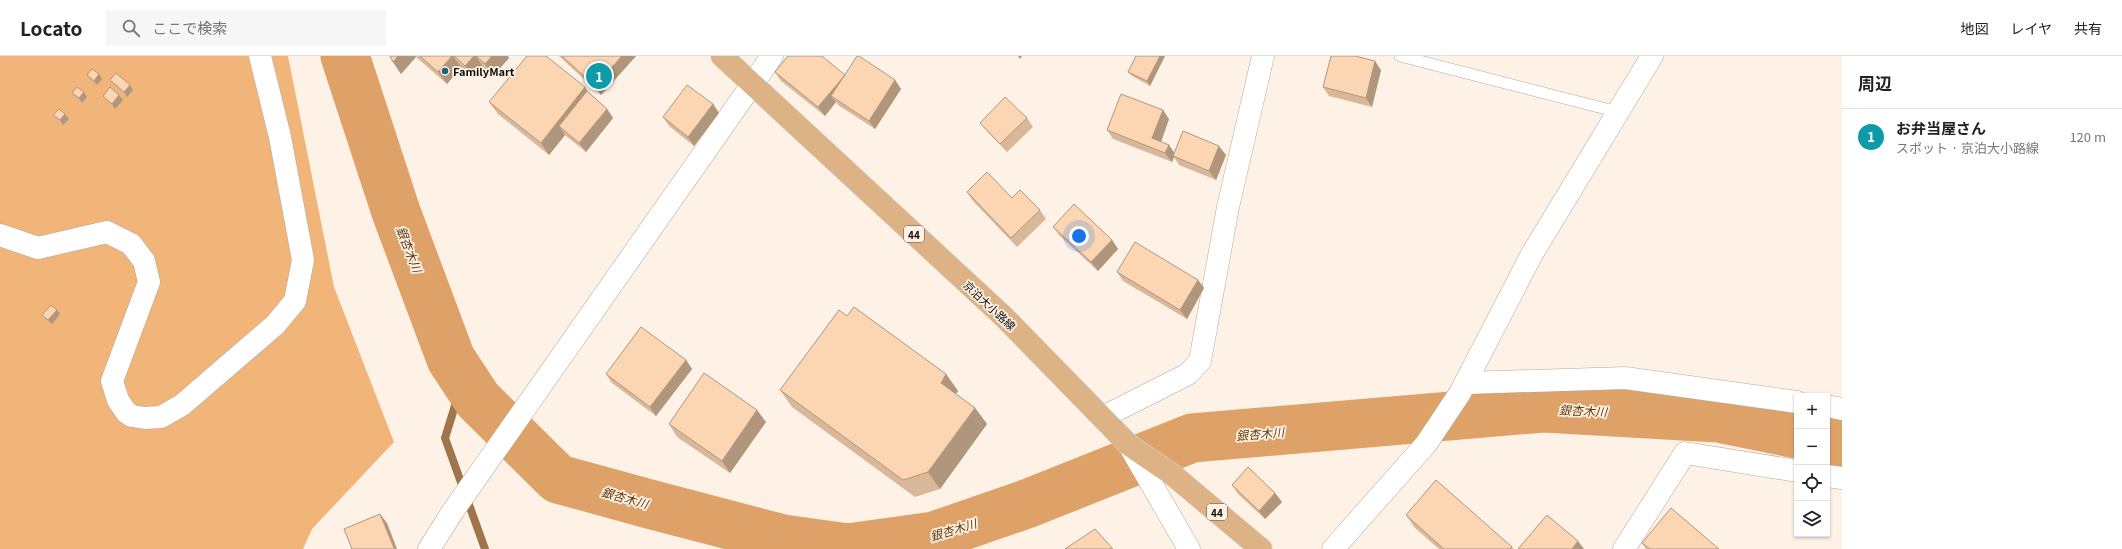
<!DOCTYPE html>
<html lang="ja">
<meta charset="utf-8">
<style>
:root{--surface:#fff;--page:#f6f6f6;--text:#222;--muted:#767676;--line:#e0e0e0;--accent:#7c3aed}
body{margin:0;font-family:Georgia,"Noto Sans JP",serif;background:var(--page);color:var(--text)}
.controls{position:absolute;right:12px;bottom:12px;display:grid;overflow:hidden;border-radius:0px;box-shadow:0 1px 3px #0004}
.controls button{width:36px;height:36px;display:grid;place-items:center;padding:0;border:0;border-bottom:1px solid var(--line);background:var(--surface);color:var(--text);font:20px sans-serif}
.you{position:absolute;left:1079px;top:180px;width:14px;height:14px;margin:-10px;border:3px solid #fff;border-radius:50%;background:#1a73e8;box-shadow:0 0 0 6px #1a73e833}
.badge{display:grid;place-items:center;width:26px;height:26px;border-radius:50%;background:var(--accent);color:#fff;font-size:13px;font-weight:700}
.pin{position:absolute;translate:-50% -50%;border:2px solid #fff;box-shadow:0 1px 4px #0006}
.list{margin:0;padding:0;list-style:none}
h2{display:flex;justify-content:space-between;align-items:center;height:52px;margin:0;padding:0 16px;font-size:17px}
h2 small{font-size:13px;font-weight:400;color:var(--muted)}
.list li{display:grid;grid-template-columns:26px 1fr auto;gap:12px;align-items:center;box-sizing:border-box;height:56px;padding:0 16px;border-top:1px solid var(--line)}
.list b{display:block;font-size:15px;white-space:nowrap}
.list p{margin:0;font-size:13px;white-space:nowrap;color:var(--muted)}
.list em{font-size:13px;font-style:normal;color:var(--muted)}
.icon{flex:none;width:22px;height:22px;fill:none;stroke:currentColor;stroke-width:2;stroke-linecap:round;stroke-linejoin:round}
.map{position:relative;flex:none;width:1842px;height:493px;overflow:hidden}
header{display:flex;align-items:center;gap:24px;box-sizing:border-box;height:56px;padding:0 20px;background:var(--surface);border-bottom:1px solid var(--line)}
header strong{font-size:19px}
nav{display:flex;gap:22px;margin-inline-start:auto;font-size:14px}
.search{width:280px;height:36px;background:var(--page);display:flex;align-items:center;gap:10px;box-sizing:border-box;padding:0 14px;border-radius:0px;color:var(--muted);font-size:15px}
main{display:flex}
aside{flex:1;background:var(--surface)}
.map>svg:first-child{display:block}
.forest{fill:#f1b479}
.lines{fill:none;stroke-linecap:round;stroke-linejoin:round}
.stream{stroke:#a0754b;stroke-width:8}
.river{stroke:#dea268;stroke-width:49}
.service-casing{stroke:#b7a89b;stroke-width:12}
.minor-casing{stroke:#b7a89b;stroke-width:23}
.tertiary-casing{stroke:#b7a89b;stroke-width:23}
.primary-casing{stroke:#d4d3d3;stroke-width:23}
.service{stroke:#fff;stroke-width:11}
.minor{stroke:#fff;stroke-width:22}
.tertiary{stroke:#fff;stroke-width:22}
.primary{stroke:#ddb386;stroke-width:22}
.wall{fill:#d9b89a}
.shaded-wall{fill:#b0967d}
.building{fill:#fcd6b3;stroke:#b0967d}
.poi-dot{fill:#1a6271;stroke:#fef1e6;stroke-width:1.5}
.labels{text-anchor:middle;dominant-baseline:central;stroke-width:3.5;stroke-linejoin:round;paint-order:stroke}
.shield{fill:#fef1e6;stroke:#58514b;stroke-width:1}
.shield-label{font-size:10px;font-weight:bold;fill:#110c08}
.poi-label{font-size:11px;font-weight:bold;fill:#110c08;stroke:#fef1e6;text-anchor:start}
.street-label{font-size:11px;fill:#110c08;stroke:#fef1e6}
.water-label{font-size:12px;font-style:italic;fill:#60390a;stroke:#fef1e6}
</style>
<header>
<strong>Locato</strong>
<div class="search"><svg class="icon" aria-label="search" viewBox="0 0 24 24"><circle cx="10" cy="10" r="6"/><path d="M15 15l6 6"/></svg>ここで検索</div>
<nav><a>地図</a><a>レイヤ</a><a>共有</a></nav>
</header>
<main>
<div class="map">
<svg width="1842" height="493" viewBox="0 0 1842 493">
<rect width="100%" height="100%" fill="#fef1e6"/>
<path class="forest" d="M0,0h288l46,231 60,155 -82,87 -9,20h-303z"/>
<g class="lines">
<path class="stream" d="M451,303l12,21 -18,58 40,111"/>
<path class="river" d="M345,0l51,156 55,147 27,41 80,79 95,26 130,34 65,9 86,-12 95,-33 163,-65 352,-30 174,10 79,16
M1827,384l15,3"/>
<g class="service-casing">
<path id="service" d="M1400,0l218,56"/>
</g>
<g class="minor-casing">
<path id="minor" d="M0,179l38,13 69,-16 24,12 13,17 5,21 -37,99 6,19 8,12 6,4 13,2 16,-1 21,-12 93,-80 20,-24 8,-41 -23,-123 -20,-81
M1466,327l159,-5 172,24
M1827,350l15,3
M1103,361l85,-43 12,-13 28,-154 35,-151
M1827,420l15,2
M429,493l24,-38 319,-455
M1333,493l93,-105 34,-51 72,-139 120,-198
M1624,493l61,-96 112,18"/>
</g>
<g class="tertiary-casing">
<path id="tertiary" d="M1129,389l60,104"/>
</g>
<g class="primary-casing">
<path id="primary" d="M722,0l282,261 125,128 44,30 88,74"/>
</g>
<use href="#service" class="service"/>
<use href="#minor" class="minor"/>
<use href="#tertiary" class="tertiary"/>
<use href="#primary" class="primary"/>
</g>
<path class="wall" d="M390,0h118l1,2 -16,18 -10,-9 -10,11 -12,-11 -14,17 -31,-27 -15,17 -8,-12z
M559,0h77l-35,39z
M1136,0h29l-15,30 -18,-10 -4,-4z
M1381,14l-9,37 -43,-11 -6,-9z
M775,16l70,3 50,5 6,9 -26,40 -37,-24 -2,-3 -11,14 -44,-35z
M87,19l15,4 -5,6 -7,-5z
M110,24l23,10 -6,7 -14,-12z
M585,31l2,4 20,18 6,9 -27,34 -21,-17 -16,20 -51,-41 -9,-12z
M84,36l3,5 -5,6 -10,-10z
M103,40l20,4 -8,9 -9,-9z
M713,48l6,9 -25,33 -25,-20 -6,-9z
M53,59l16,4 -6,6 -6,-5z
M1027,62l6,9 -26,25 -20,-21 -7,-8z
M1169,63l-8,23 8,3 5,8 52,2 -10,25 -37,-15 -5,-8 -2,5 -59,-23 -6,-9z
M967,136l45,6 28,12 6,9 -29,28 -44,-46z
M1053,171l59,13 6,9 -20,22 -38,-35z
M1117,216l81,8 6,8 -17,31 -64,-38z
M60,258l-8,10 -6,-4 -4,-5z
M847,260l99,58 12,17 -2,3 19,14 12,16 -47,65 -25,8 -123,-90 -12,-17z
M686,304l6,9 -36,47 -44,-33 -6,-9z
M766,366l-36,51 -53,-36 -8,-13z
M1232,429l43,8 7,9 -17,17 -27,-25z
M1406,459l106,32 2,2h-75l-25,-22z
M1642,487l77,6h-73z"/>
<path class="shaded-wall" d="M398,0h17l1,1 -15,17 -8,-12z
M452,0h1l8,11 -14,17 -9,-12z
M474,0h2l7,11 -10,11 -8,-12z
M492,0h16l1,2 -16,18 -8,-12z
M622,0h14l-35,39 -6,-9z
M1018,0h4l-2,3z
M1160,0h5l-15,30 -3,-5z
M1375,5l6,9 -9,37 -6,-9z
M99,18l3,5 -5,6 -3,-4z
M845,19l6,8 -20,13 5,6 -11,14 -7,-9z
M895,24l6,9 -26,40 -6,-8z
M130,29l3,5 -6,7 -3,-5z
M585,31l9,13 -35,26 6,9 -16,20 -8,-12z
M84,36l3,5 -5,6 -3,-5z
M119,39l4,5 -8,9 -3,-5z
M713,48l6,9 -25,33 -6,-9z
M607,53l6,9 -27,34 -7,-9z
M1163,54l6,9 -10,28 -7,-9z
M65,58l4,5 -6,6 -3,-5z
M1169,89l6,9 -2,2 1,1 -2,5 -7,-9z
M1219,90l7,9 -10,25 -7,-9z
M1112,184l6,9 -20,22 -7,-9z
M1198,224l6,8 -17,31 -7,-9z
M57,254l3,4 -8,10 -4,-4z
M686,304l6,9 -36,47 -6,-9z
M946,318l12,17 -6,8 -11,-16z
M975,352l12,16 -47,65 -12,-17z
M757,354l9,12 -36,51 -8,-12z
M1275,437l7,9 -17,17 -6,-8z
M380,458l7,9 10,26h-2l-1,-1z
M1578,485l6,8h-12z"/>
<path class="building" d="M390,0h8l-5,6z
M420,0h32l-14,16z
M454,0h20l-9,10z
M476,0h16l-7,8z
M527,0h19l39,31 -44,56 -52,-41z
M562,0h60l-27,30z
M788,0h34l23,19 -27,32 -43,-35z
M857,0h2l36,24 -26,41 -38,-25z
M1136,0h24l-13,25 -19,-9z
M1331,0h24l20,5 -9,37 -43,-11z
M92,13l7,5 -5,7 -7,-6z
M116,17l14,12 -6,7 -14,-12z
M687,29l26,19 -25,33 -25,-20z
M77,31l7,5 -5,6 -7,-5z
M110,31l9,8 -7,9 -9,-8z
M587,35l20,18 -28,34 -20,-17z
M1121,38l42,16 -11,28 17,7 -4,8 -58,-23z
M1005,41l22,21 -27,26 -20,-21z
M59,53l6,5 -5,6 -7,-5z
M1183,75l36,15 -10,25 -36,-15z
M987,116l25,26 8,-8 20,20 -29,28 -44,-46z
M1074,148l38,36 -21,22 -38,-35z
M1135,186l63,38 -18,30 -63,-38z
M51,249l6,5 -9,10 -6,-5z
M854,251l92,67 -5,9 34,25 -47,64 -25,8 -123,-90 59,-80 8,6z
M641,271l45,33 -36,47 -44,-33z
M704,317l53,37 -35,51 -53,-37z
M1248,411l27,26 -16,18 -27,-26z
M1436,424l76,67 -2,2h-66l-38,-34z
M1671,452l48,41h-69l-8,-6z
M380,458l14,34 -2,1h-40l-8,-20z
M1547,459l31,26 -6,8h-54z
M1095,473l18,20h-48z"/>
<circle class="poi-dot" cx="445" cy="15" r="4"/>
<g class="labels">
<g class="shield">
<rect x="904" y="170" width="20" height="16" rx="3"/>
<rect x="1207" y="448" width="20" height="16" rx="3"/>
</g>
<g class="shield-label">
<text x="914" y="178">44</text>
<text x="1217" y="456">44</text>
</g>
<g class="poi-label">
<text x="453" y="15">FamilyMart</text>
</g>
<g class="street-label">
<text transform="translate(990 249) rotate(43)">京泊大小路線</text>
</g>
<g class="water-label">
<text transform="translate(410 193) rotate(69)">銀杏木川</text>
<text transform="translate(1583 354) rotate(3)">銀杏木川</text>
<text transform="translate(1260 377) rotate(-5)">銀杏木川</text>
<text transform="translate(625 441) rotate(16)">銀杏木川</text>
<text transform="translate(953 473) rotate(-17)">銀杏木川</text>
</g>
</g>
</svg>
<div class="controls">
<button>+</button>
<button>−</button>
<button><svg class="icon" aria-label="locate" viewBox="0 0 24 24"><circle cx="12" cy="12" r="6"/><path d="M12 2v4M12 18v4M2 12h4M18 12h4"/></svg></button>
<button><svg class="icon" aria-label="layers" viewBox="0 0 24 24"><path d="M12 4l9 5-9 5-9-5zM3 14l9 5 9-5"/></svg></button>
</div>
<div class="you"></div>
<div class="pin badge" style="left:599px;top:20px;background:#0f9aa8">1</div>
</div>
<aside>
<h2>周辺<small></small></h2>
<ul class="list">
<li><span class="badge" style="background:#0f9aa8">1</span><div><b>お弁当屋さん</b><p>スポット · 京泊大小路線</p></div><em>120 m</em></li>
</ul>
</aside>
</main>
